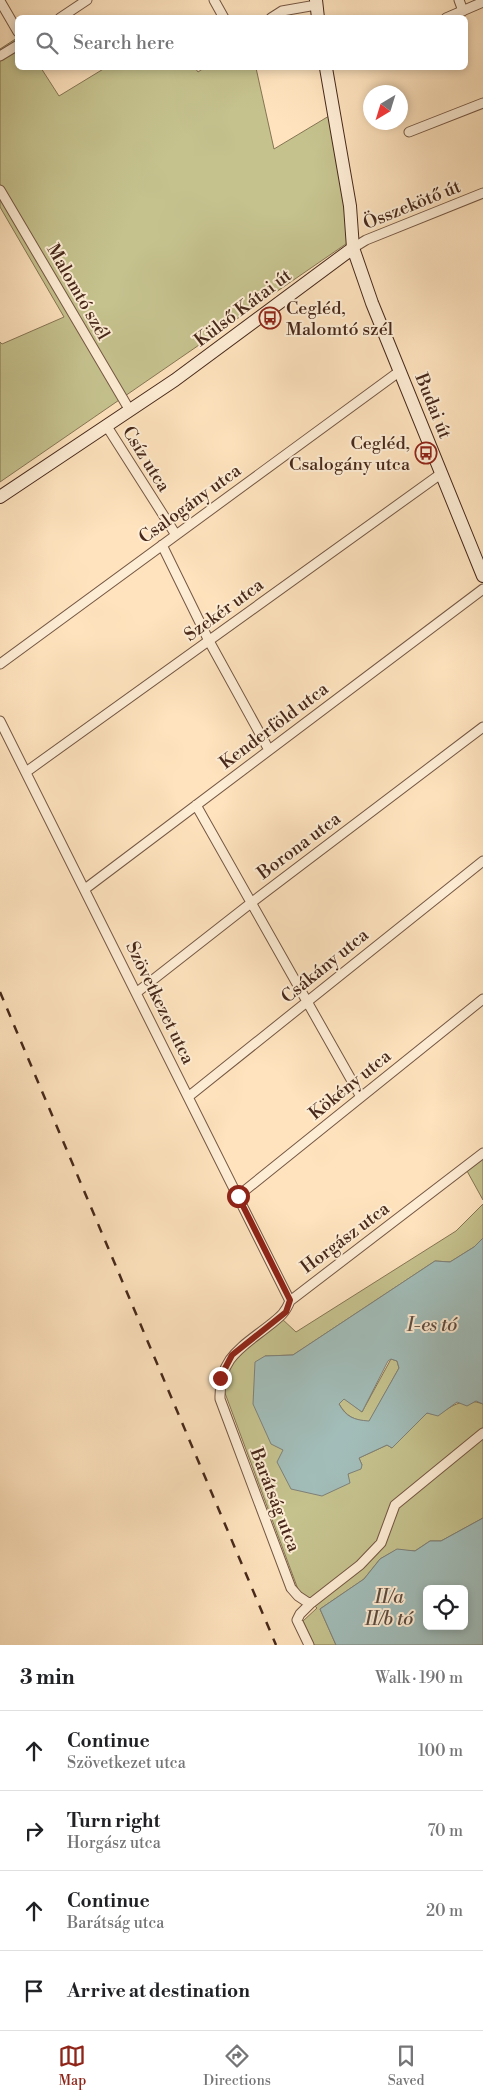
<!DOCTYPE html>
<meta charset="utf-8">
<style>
:root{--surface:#fff;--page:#f6f6f6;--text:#202124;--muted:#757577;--line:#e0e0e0;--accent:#8f2418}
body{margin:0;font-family:"Libre Bodoni",serif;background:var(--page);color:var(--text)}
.controls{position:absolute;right:15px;bottom:15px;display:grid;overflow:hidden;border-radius:8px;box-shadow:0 2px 8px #0003}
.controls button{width:45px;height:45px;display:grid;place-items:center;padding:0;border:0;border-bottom:1px solid var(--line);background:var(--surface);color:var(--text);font:25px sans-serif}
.compass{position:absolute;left:363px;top:85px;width:45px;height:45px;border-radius:50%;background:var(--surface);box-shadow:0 2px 8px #0003;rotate:218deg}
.stop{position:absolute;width:15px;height:15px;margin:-11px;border:4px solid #8f2418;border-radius:50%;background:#fff}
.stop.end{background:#8f2418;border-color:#fff;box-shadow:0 1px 5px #0008}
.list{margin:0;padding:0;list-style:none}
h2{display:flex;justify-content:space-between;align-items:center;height:65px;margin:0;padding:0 20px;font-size:21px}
h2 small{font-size:16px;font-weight:400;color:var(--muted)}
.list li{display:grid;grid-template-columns:32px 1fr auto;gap:15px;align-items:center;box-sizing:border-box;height:80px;padding:0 20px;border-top:1px solid var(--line)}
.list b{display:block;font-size:19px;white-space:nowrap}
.list p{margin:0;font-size:16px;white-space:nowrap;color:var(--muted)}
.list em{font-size:16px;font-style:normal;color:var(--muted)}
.icon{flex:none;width:28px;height:28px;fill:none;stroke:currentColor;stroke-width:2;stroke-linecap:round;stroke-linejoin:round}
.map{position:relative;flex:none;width:483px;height:1645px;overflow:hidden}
.search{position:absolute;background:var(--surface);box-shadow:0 2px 8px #0003;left:15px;right:15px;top:15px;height:55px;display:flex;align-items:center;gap:12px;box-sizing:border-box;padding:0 18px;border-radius:8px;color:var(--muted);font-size:19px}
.sheet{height:385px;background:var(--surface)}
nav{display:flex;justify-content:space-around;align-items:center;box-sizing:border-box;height:70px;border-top:1px solid var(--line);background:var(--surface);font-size:14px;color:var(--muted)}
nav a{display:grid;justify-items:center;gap:2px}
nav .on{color:var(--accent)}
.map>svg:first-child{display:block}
.green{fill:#c5c28e;stroke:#867554}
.water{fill:#a2bdb9;stroke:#7e8179;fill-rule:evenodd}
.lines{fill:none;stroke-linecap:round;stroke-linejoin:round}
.street-casing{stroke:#755743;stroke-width:11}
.secondary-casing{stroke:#47281a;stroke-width:14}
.street{stroke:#feedd5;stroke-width:9}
.secondary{stroke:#feedd5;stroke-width:12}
.rail{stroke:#47281a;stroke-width:2.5;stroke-dasharray:9 9;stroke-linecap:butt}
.route{stroke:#8f2418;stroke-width:6}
.labels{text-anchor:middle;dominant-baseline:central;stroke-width:4;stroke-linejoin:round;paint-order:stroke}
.street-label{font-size:18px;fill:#47281a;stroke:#feedd5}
.poi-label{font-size:18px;fill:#47281a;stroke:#feedd5;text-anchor:start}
.water-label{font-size:19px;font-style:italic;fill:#5e4d42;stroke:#feedd5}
</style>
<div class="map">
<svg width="483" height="1645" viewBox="0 0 483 1645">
<rect width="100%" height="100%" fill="#fee3be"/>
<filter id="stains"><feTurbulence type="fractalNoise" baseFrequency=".004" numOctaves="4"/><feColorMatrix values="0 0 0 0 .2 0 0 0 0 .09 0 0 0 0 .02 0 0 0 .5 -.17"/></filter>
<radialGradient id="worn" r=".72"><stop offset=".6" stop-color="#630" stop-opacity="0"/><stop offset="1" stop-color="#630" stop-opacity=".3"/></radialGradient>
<path class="green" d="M17,38l1,30h23l18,28 46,-28h90l3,4 6,-4h52l18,81 65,-39 17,127 -356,245v-140l2,2 62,-27 -64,-110v-158z
M483,1159v41l-16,-29z
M483,1204v34l-9,9 -24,15 -15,-1 -142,94 -28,1 83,118 14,-9 -3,-7 28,-13 5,3 35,-35 11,2c15,-10 26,-18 45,-11v114l-42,23h-11l-15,10 -19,-1 -16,9 -16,20 -44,30 16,36h-22l-11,-24 14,-13 -18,-16 -77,-207 12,-30 47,-37 15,14 160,-101z
M391,1359l6,2 2,7 -30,54c-15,-2 -22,-5 -30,-18l5,-6 18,14z"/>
<path class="water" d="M483,1238v166l-7,-3 -9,5 -10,-4 -19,14 -11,-3 -35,35 -5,-3 -28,13 3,7 -1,4 -13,5 2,9 -28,13 -31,-7 -14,-27 6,-12 -12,-6 -18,-40 2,-42 10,-6 28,-1 142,-94 15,1 24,-15zM391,1359l6,2 2,7 -30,53c-15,-1 -23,-4 -30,-17l5,-5 18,13 26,-51z
M483,1518v127h-147l-16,-36 44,-30 16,-20 17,-10 18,2 15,-10h11zM427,1589h37v37h-37z"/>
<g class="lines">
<g class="street-casing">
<path id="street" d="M214,0l10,18
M459,0l4,11
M0,1l18,31
M60,18l27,-18
M271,18l11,-7 34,-6
M446,18l37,-16
M0,56l18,-11
M409,132l74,-29
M0,190l129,219
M353,248l13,-8 117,-47
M106,425l70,110
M162,545l47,96 60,109
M0,664l400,-293
M0,721l290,580
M26,772l416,-299
M196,805l165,292
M85,889l398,-300
M136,993l115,-90 232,-176
M188,1097l295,-236
M238,1196l245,-197
M310,1604l-12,-8 -7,-8 -71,-189c-1,-42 21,-51 51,-75 10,-8 14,-11 19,-23l193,-148
M309,1645l-12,-25 3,-6 10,-10 50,-39 21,-22 14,-38 88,-72"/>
</g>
<g class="secondary-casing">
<path id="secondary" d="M316,0l2,18
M326,68l24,138 3,42 19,55 111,273
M0,497l175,-117 178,-132"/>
</g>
<use href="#street" class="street"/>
<use href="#secondary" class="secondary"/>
<path class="rail" d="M0,992l276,653"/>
</g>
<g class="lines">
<path class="route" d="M220,1378l12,-23 54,-43 4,-12 -52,-104"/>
</g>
<defs>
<g id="bus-ring" transform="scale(1.125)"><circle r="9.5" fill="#feedd5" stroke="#8f2418" stroke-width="1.5"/><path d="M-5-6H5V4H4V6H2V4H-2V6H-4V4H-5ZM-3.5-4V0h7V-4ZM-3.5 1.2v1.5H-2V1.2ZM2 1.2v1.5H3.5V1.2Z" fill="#8f2418"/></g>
</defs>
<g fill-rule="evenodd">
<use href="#bus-ring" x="270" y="318"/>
<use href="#bus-ring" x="426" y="453"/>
</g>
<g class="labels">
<g class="street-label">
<text transform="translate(412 205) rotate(-22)">Összekötő út</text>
<text transform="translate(78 292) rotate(60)">Malomtó szél</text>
<text transform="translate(243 308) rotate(-37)">Külső Kátai út</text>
<text transform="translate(433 406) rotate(68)">Budai út</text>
<text transform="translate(146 459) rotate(58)">Csíz utca</text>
<text transform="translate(190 504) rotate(-36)">Csalogány utca</text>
<text transform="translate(224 610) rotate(-36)">Szekér utca</text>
<text transform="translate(274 726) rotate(-37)">Kenderföld utca</text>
<text transform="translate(299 846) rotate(-37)">Borona utca</text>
<text transform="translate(325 966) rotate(-39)">Csákány utca</text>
<text transform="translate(160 1003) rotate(64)">Szövetkezet utca</text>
<text transform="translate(350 1085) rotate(-39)">Kökény utca</text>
<text transform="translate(345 1238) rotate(-37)">Horgász utca</text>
<text transform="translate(275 1500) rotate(69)">Barátság utca</text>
</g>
<g class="poi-label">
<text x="286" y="308">Cegléd,<tspan x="286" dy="21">Malomtó szél</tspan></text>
<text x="410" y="443" text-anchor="end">Cegléd,<tspan x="410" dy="21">Csalogány utca</tspan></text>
</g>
<g class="water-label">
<text x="432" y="1325">I-es tó</text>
<text x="389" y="1597">II/a<tspan x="389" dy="22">II/b tó</tspan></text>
</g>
</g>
<rect width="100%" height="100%" filter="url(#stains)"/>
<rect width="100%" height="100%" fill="url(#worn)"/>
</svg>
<div class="controls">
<button><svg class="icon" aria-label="locate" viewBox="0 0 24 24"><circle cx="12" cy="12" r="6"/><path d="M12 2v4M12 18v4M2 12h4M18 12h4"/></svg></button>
</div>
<svg class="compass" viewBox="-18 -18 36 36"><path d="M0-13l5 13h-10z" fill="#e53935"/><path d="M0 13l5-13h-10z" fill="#757577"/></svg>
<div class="stop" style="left:238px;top:1196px"></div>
<div class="stop end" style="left:220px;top:1378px"></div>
<div class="search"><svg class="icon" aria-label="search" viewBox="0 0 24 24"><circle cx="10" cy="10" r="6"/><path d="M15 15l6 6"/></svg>Search here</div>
</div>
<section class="sheet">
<h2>3 min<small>Walk · 190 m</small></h2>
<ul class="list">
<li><svg class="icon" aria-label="ahead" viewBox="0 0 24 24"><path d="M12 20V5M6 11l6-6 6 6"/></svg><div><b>Continue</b><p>Szövetkezet utca</p></div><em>100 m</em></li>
<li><svg class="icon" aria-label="right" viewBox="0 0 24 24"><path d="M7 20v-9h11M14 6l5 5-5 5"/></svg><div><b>Turn right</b><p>Horgász utca</p></div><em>70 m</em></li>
<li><svg class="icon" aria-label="ahead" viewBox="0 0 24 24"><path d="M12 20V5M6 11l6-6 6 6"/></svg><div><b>Continue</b><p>Barátság utca</p></div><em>20 m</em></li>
<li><svg class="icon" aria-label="arrive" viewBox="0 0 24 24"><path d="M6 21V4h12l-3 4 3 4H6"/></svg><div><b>Arrive at destination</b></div></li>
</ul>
</section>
<nav>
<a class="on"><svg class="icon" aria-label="map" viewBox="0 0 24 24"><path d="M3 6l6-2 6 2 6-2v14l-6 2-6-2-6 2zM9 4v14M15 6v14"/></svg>Map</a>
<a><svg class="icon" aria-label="directions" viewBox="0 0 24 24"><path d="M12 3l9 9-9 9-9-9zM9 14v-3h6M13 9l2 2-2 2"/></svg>Directions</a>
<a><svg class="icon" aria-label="saved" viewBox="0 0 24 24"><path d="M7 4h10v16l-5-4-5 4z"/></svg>Saved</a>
</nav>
